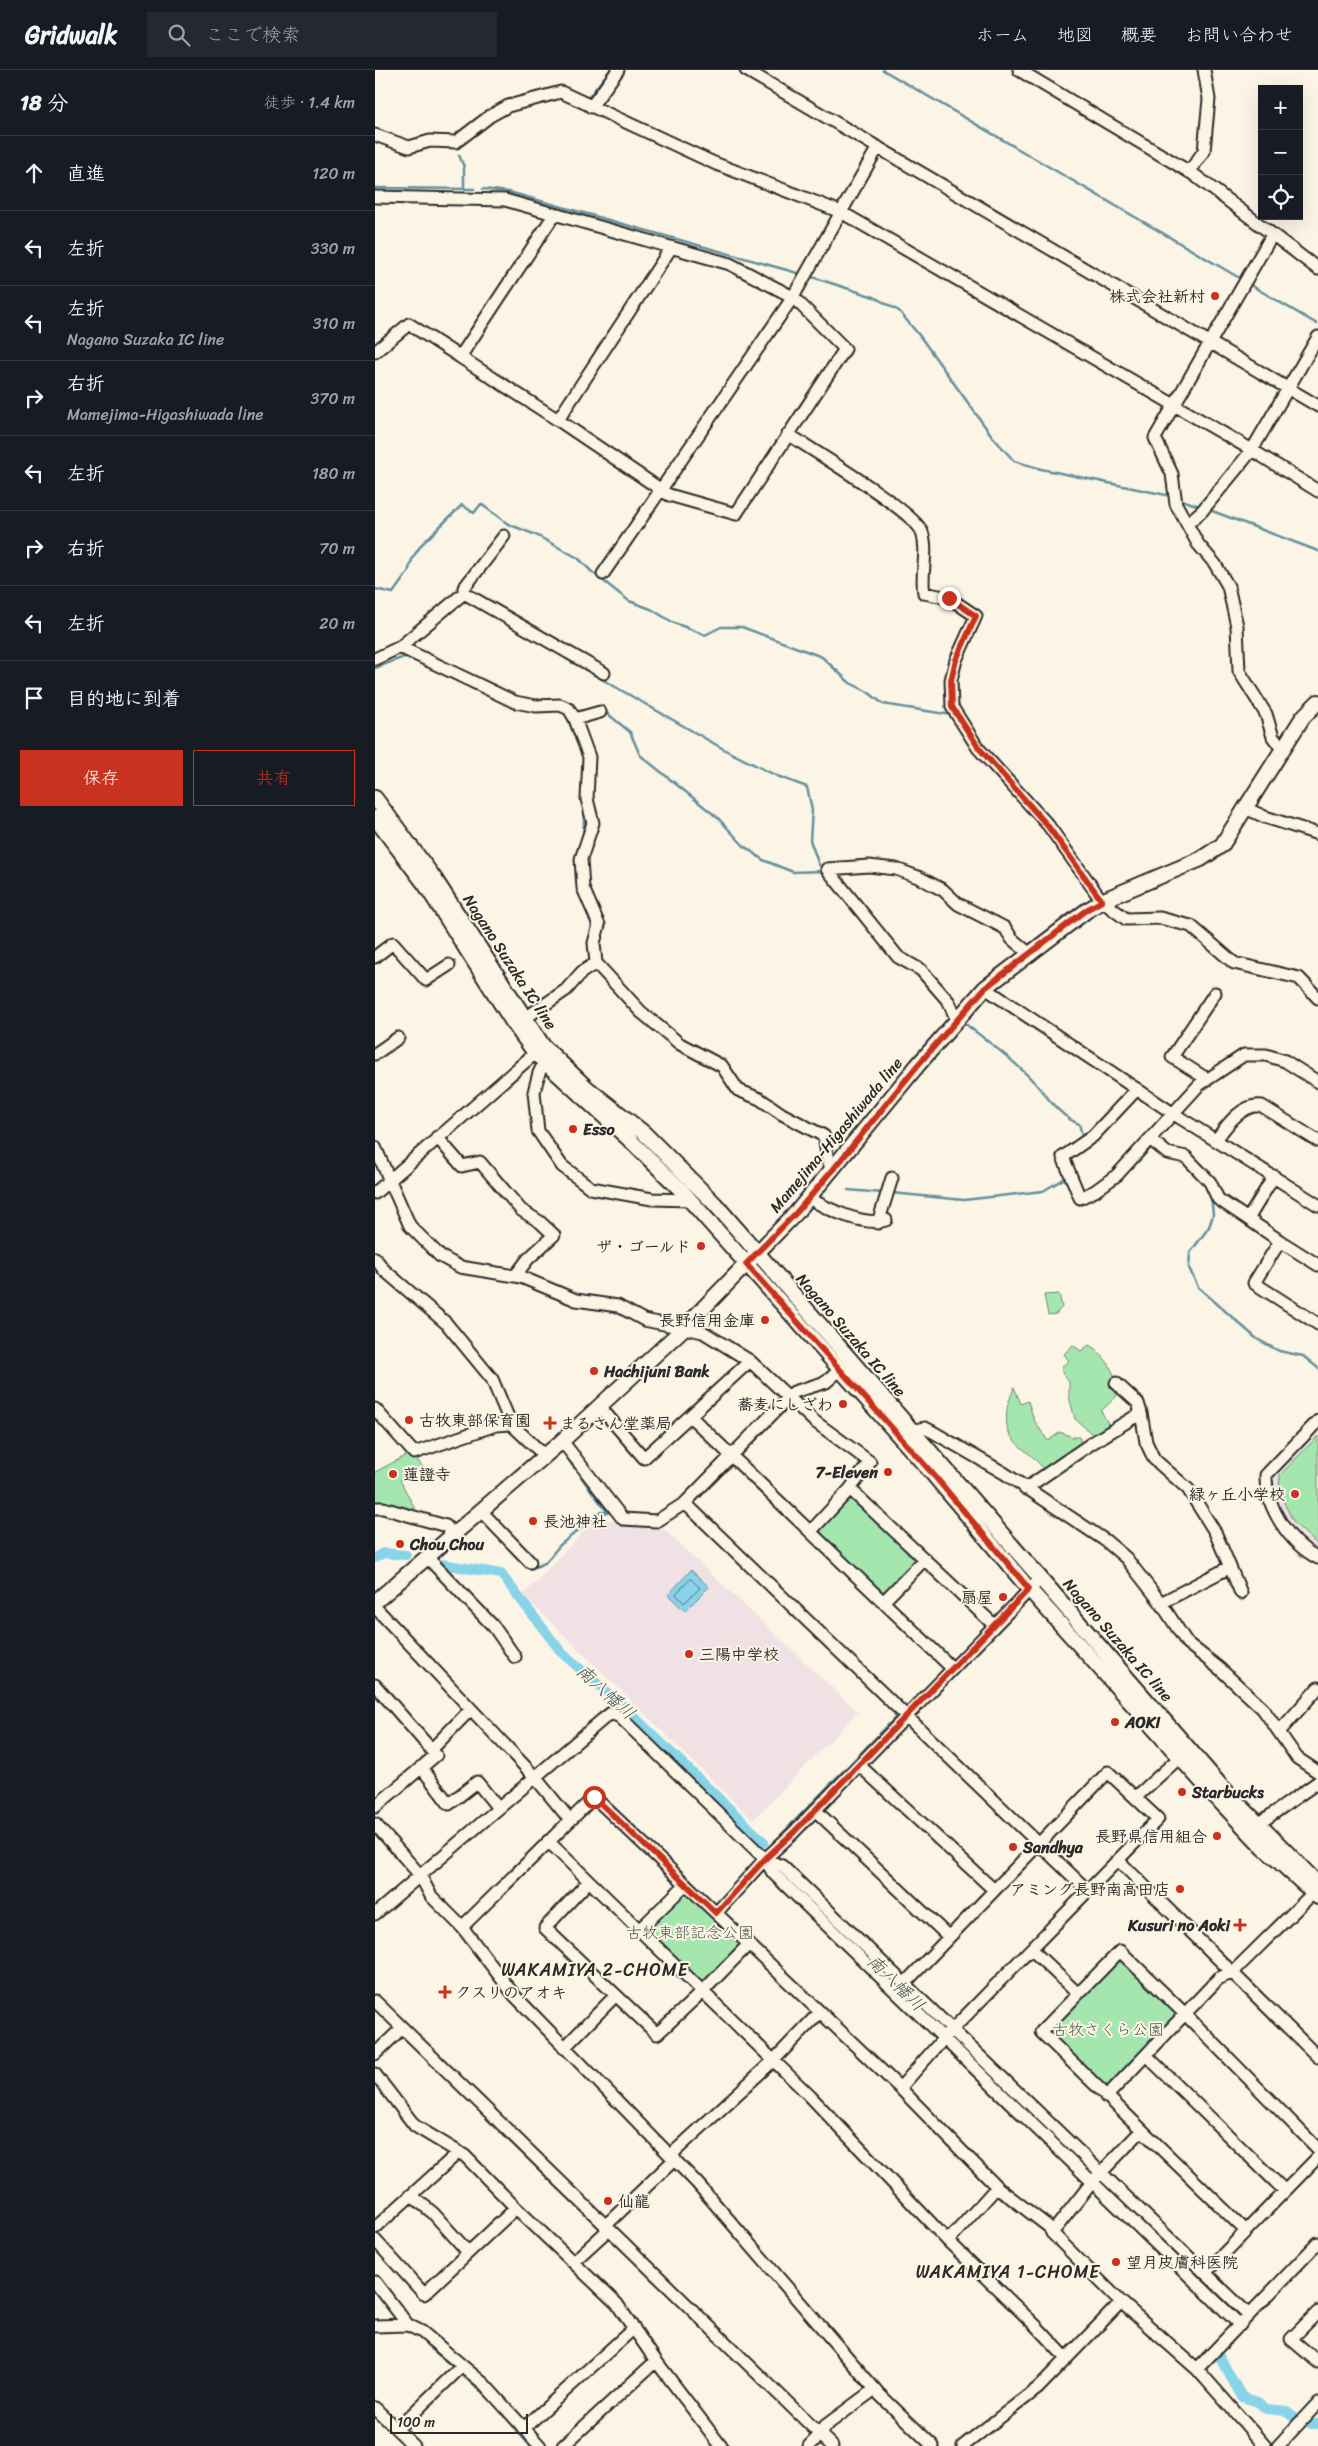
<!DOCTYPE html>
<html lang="ja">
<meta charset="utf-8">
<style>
:root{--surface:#171b24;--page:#242831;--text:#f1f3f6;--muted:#9ea1a6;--line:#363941;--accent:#c8321e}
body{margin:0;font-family:Sriracha,"Klee One",sans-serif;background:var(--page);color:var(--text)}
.controls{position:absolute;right:15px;top:15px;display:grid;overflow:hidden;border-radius:0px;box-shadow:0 5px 20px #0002}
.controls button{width:45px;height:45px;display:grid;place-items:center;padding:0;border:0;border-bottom:1px solid var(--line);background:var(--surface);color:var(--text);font:25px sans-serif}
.scale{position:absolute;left:15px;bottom:12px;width:138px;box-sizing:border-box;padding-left:5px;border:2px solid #2b2b2b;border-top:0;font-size:14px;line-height:18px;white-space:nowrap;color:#2b2b2b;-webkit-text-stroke:4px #fcf5e5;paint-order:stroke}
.stop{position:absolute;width:15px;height:15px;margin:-11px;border:4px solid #c8321e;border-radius:50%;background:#fff}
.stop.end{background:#c8321e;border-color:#fff;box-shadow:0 1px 5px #0008}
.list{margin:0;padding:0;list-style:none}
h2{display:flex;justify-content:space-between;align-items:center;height:65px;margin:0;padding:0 20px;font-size:21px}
h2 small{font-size:16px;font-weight:400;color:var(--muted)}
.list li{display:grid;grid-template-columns:32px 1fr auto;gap:15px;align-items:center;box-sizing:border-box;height:75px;padding:0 20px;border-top:1px solid var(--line)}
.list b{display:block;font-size:19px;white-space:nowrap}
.list p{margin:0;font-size:16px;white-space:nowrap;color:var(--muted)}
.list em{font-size:16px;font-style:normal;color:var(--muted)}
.actions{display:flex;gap:10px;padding:15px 20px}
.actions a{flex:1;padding:11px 0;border:1px solid var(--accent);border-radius:0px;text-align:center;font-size:18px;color:var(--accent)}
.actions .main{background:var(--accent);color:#fff}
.icon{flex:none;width:28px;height:28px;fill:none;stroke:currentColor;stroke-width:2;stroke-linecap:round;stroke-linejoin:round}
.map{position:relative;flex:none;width:943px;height:2376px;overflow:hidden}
header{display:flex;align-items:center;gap:30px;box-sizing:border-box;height:70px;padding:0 25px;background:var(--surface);border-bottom:1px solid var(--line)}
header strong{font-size:24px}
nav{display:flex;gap:28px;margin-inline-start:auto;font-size:18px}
.search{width:350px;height:45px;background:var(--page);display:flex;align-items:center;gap:12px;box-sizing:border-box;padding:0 18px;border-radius:0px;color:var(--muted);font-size:19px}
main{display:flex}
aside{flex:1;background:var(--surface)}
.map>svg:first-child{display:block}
.built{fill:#f0e2e4}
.green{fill:#a5e6af;stroke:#68886d}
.water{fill:#89d3e9;stroke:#63909d}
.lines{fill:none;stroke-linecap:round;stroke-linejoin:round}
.shore{stroke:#516e77;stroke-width:1}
.stream{stroke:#63909d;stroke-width:2.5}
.canal{stroke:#89d3e9;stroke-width:10}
.minor-casing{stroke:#2b2b2b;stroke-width:15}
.major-casing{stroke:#2b2b2b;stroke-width:18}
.minor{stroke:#fcf5e5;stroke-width:11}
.major{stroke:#fcf5e5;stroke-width:14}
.route{stroke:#c8321e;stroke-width:6}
.poi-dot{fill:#c8321e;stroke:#fcf5e5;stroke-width:2}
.labels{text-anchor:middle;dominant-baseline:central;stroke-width:4;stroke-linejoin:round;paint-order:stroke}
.poi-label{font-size:16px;font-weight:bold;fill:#2b2b2b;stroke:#fcf5e5;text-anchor:start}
.street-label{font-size:16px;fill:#2b2b2b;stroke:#fcf5e5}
.park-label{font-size:16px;fill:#4a5a4c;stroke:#fcf5e5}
.water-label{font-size:18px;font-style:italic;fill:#42555a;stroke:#fcf5e5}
.neighbourhood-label{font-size:18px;letter-spacing:1px;fill:#2b2b2b;stroke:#fcf5e5}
</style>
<header>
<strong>Gridwalk</strong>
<div class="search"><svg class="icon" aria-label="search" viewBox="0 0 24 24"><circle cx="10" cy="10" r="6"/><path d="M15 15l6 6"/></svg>ここで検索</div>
<nav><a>ホーム</a><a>地図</a><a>概要</a><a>お問い合わせ</a></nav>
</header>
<main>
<aside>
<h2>18 分<small>徒歩 · 1.4 km</small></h2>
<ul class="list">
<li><svg class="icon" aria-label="ahead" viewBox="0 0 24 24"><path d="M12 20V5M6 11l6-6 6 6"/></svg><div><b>直進</b></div><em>120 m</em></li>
<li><svg class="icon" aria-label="left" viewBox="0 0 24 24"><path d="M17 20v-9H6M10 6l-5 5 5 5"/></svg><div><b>左折</b></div><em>330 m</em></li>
<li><svg class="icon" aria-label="left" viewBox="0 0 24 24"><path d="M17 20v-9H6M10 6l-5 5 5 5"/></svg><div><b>左折</b><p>Nagano Suzaka IC line</p></div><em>310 m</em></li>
<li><svg class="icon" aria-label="right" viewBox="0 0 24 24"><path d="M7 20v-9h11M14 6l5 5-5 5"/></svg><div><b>右折</b><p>Mamejima-Higashiwada line</p></div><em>370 m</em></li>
<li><svg class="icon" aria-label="left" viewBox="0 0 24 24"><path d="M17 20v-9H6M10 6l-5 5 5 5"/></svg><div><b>左折</b></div><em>180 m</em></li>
<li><svg class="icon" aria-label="right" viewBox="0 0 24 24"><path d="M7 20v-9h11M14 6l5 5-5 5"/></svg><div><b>右折</b></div><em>70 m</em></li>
<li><svg class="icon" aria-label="left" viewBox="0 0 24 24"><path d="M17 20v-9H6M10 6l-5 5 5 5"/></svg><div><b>左折</b></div><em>20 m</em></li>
<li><svg class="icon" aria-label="arrive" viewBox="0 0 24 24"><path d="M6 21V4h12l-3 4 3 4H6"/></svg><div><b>目的地に到着</b></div></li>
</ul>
<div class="actions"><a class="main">保存</a><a>共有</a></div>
</aside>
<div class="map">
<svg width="943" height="2376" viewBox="0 0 943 2376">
<rect width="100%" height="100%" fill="#fcf5e5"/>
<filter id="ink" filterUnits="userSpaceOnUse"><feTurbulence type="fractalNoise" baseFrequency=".02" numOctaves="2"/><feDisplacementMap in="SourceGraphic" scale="10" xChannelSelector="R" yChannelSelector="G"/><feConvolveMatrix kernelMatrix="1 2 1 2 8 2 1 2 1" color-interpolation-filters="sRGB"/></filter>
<g filter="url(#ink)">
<path class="built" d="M943,1357v129l-23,-20 -21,-34 -3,-26z
M223,1447l18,5 41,1 201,189 -105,108 -230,-225z"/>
<path class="green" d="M684,1224l3,13 -6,7 -8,1 -4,-20z
M698,1275l8,6 8,-6c10,5 22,20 25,31 2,7 0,13 3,20l-16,15 7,12 -4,12 -12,-1 -17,-15 -6,-23v-14l-7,-9v-7l7,-5 -5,-7z
M639,1317l7,17 7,-3 6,19 14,21 12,-9 12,5h7l4,11 -38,21c-7,-5 -11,-12 -17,-16 -16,-13 -24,-20 -21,-43 0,-7 5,-15 7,-23z
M943,1366v109l-24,-22 -15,-30 1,-18z
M36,1383l13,15 -24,12 15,29 -3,2 -37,-8v-31z
M473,1428h3l67,65 -36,33 -64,-61 1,-7z
M310,1818l57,56 -40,39 -56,-55z
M745,1881l66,64 -80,82 -65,-65z"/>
<path class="water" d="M316,1500l18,17 -24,24 -17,-16z"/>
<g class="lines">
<path class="shore" d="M316,1509l9,9 -16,15 -8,-9z"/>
<path class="stream" d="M508,0l360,210
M209,26l4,2 22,-28
M140,29l13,-4
M84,85l5,12v22
M0,118l99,1
M108,119l26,3 292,82
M434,206l65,21 25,14 20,24 73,101 22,25 27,8 130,27
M872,213l70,41
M804,429l23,8
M832,439l111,42
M0,519l18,4 15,-21 5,-15 9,-13 40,-39 12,8 7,-9 27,20 28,11 42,23 14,14 37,29 22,8 21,13 33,13 16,-8h21l80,30 28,26 18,9 15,12 69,11
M190,588l162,93 50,25 30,11 5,23 -2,30 9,25
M0,598l29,-11 12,3
M80,609l38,18
M228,640l27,22 10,23 78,63 26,28 19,14 30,12 31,-1
M192,647l11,27
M207,770c5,-21 -1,-43 1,-64
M216,863l1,-11
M215,879l1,11
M588,952c24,19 50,37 71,60 15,16 24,33 45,42l3,11
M748,1107l29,-30
M473,1120l35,3
M516,1123l73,7 79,-9 24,-14
M836,1125l2,20 -4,12 -19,26 -1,15 9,19 59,52 22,12 24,5 15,12
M193,1389l6,9
M206,1407l27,36
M114,1458l41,41 15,-6 15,-18 41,-33 7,1
M397,1774l123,-126 -1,-7
M52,2275l27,23
M86,2304l31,27
M127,2343l28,33
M532,2358l7,8"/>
<path class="canal" d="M0,1488l8,-5 23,2
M67,1494l59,10 61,79 62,54 140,135
M543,1935l19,18
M583,1974l129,124
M731,2117l126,121
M844,2286l23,41 16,5 8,7 21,2 10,8
M936,2354h7"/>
<g class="minor-casing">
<path id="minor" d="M371,0l572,336
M644,0l174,104 125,95
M216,37l27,-37
M0,65l34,12 21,-6 26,1 34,-26 18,-10 53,-14 153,71 127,49 411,238 66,41
M814,102l15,-21 5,-52 -5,-29
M0,127l130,3 225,64 63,33 52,52 -109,165 -67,-19 -111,-75 -98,-63 94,-142
M897,165l-117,203 17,36 4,30 22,40 17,20 13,22 9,40 2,45 27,43 7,23 9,12
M0,282l34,-28 51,33
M183,350l113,-172
M413,364c24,16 126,77 134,98 7,20 -2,42 2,61l25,5 27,18 -20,44 -5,20 1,27 26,41 70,77 54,76 24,18 34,-1 31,8 43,37 65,15 19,20
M812,454l15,-13 50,-61 66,-113
M129,466l-40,52v5l140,80
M228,504l190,-277 85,-150
M25,577l115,55 21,4 24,-1 9,4 6,10 14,38 -2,42 6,24 -12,36 2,29 16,37 -5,18 2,20
M0,589l25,-12 64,-54
M200,649l25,-7
M870,738l20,9 53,17
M452,799l42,-3 27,3 22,8 25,13 15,14 47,24 7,11 19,16
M452,799l71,88 23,13 28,32 8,19
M0,887l18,-14 33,37 23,-15
M610,918l189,126 144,91
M149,949l42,-29 16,-18 14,-9 45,49 39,32 42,22 16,24 22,9 22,15 42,22 4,25 5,9
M0,984l23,-16
M169,993l-5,10 -5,19 4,39 24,35 29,22 61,11 38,1
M832,1009l-35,-22 43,-64
M762,1019l-44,47 -30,21 17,41 15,-7 22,-16 82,-90 45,-30h22l19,6 33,21
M62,1067l25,29 18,-4 41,48 19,12 14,13 -26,24 -13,17
M775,1069l17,14 19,4 24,25 8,17 30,20
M841,1070c10,-14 26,-37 46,-34l56,35
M0,1077l35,79 30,30 20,11 61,10 55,23 42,6 26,14 59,12 47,29 64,60 56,41 -20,27 -39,42
M899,1106l-26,43 32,22 -26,42 64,41
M0,1123l166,-145
M434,1128c18,11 56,29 77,22
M503,1153l14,-45
M905,1171l38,24
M0,1188l9,12 62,53 46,56 19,45 33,31
M741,1313l22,20 3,10
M224,1336l45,52 106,-97
M0,1339l39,44 82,-28 15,-1
M316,1347l261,251
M943,1351l-52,54c-1,32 24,69 52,83
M535,1361l15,-3 8,4 71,41 102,68 20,17 35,45 26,40 33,26 43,40 34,49 21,14
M187,1371l61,78 34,2 28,-18 109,-111 32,-10 15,-13
M475,1419l144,136
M650,1419l67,-46 49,-30 5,29 8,17 34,30 27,43 15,35 -69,36
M310,1433l403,388
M0,1438h8l63,18 6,8
M105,1440l50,52
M52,1487l67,70 21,30
M855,1497l11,26
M508,1532l42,-43
M0,1537l159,169 36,44
M0,1615l61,70 -61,52
M904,1662l39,-44
M56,1680l39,-40
M484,1695l135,125
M46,1697l28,37 28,-22 21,26
M761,1727l44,-40
M440,1740l134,127
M0,1754l45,51 11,21 31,31 52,68 183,188 182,211 54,52
M882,1755l61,-43
M173,1771l262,255 138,145 88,85 30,32
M390,1789l17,7 467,449
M743,1790l200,197
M214,1811l-44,47 112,106 46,-43 46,-47
M341,1843l49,-54 28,-26 248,-255
M0,1844l227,-194 9,-7 9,4 145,142 8,14 467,452
M87,1857l132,-130 306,291 97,99 52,40 3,6 69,69 76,67 68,77
M264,1860l47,-46
M657,1880l45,43
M0,1931l457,445
M189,1978l52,-53
M0,1984l27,-26
M771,1985l139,136
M0,2004l40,52 50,30 51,52 101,96 39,57 65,85
M525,2018l44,-50 214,-219 -50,-47 -203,211
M731,2027l113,-119 13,-5 86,-85
M296,2085l103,-95 46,-48
M36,2125l22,18 35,39
M230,2156l70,-67
M0,2158l84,-76
M871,2161l-205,-199 79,-81 66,64 132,134
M677,2163l41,-52 48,-50
M0,2170l49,54 92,-86
M573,2171l49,-54
M198,2192l36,-33
M831,2202l112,-115
M0,2212l33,43
M943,2242l-27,27 27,23
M0,2256l33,-1 14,7 62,52 56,62
M822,2299l121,-126
M0,2338l39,38
M22,2359l65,-63
M148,2359l111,-101
M188,2376l93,-85
M434,2376l11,-11 5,-9 50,-37
M588,2376l75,-58 83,-86
M903,2376l40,-43"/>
</g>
<g class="major-casing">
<path id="major" d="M0,728l59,80 109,168 44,42 57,45 71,71 506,582 97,98
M0,748l50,66 89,140 21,29 95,87 52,51 250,282 97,116 182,203 52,55 55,50
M0,1532l187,-161 123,-114 111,-114 121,-147 68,-78 101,-77 20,-12 95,-40 21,-14 81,-128 15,-15"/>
</g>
<use href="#minor" class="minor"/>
<use href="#major" class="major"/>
</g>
</g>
<g class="lines" filter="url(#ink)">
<path class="route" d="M219,1727l122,116 49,-54 28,-26 236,-244 -97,-116 -186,-209 50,-51 37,-43 84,-104 68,-78 101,-78 16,-9 -55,-76 -68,-77 -27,-41 -1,-27 5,-20 20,-44 -27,-18"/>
</g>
<g class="poi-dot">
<circle cx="840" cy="226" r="5"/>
<circle cx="198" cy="1059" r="5"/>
<circle cx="326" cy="1176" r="5"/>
<circle cx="390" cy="1250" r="5"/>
<circle cx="219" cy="1301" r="5"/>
<circle cx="468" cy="1334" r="5"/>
<circle cx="34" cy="1350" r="5"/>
<path d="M172.5 1345.5h5v5h5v5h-5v5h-5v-5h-5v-5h5z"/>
<circle cx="513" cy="1402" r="5"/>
<circle cx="18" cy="1404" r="5"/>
<circle cx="920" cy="1424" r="5"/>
<circle cx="158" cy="1451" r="5"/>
<circle cx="25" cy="1474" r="5"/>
<circle cx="628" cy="1527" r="5"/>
<circle cx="314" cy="1584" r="5"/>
<circle cx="740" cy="1652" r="5"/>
<circle cx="807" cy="1722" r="5"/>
<circle cx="842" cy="1766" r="5"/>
<circle cx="638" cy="1777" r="5"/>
<circle cx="805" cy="1819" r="5"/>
<path d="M862.5 1847.5h5v5h5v5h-5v5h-5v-5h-5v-5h5z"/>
<path d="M67.5 1914.5h5v5h5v5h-5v5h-5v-5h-5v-5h5z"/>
<circle cx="233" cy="2131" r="5"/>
<circle cx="741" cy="2192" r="5"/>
</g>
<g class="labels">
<g class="poi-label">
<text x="830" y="226" text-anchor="end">株式会社新村</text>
<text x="208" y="1059">Esso</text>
<text x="316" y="1176" text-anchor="end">ザ・ゴールド</text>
<text x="380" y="1250" text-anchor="end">長野信用金庫</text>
<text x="229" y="1301">Hachijuni Bank</text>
<text x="458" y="1334" text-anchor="end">蕎麦にしざわ</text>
<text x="44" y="1350">古牧東部保育園</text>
<text x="185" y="1353">まるさん堂薬局</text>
<text x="503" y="1402" text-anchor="end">7-Eleven</text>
<text x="28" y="1404">蓮證寺</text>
<text x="910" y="1424" text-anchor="end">緑ヶ丘小学校</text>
<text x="168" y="1451">長池神社</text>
<text x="35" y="1474">Chou Chou</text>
<text x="618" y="1527" text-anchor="end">扇屋</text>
<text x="324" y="1584">三陽中学校</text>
<text x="750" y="1652">AOKI</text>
<text x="817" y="1722">Starbucks</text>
<text x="832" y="1766" text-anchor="end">長野県信用組合</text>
<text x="648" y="1777">Sandhya</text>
<text x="795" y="1819" text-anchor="end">アミング長野南高田店</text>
<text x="855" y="1855" text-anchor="end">Kusuri no Aoki</text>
<text x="80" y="1922">クスリのアオキ</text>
<text x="243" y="2131">仙龍</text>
<text x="751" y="2192">望月皮膚科医院</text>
</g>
<g class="street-label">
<text transform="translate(135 892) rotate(57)">Nagano Suzaka IC line</text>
<text transform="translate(461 1065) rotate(-50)">Mamejima-Higashiwada line</text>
<text transform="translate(476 1265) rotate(49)">Nagano Suzaka IC line</text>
<text transform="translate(743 1570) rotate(49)">Nagano Suzaka IC line</text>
</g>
<g class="park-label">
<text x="315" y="1862">古牧東部記念公園</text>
<text x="733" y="1959">古牧さくら公園</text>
</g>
<g class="water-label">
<text transform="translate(231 1622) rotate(42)">南八幡川</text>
<text transform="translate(521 1913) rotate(44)">南八幡川</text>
</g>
<g class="neighbourhood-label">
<text x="220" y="1900">WAKAMIYA 2-CHOME</text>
<text x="633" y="2202">WAKAMIYA 1-CHOME</text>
</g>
</g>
</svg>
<div class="controls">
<button>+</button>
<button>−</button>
<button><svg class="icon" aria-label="locate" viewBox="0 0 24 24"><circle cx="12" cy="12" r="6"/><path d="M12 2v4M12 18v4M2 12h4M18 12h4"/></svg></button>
</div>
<div class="scale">100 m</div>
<div class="stop" style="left:219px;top:1727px"></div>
<div class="stop end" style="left:574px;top:528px"></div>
</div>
</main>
